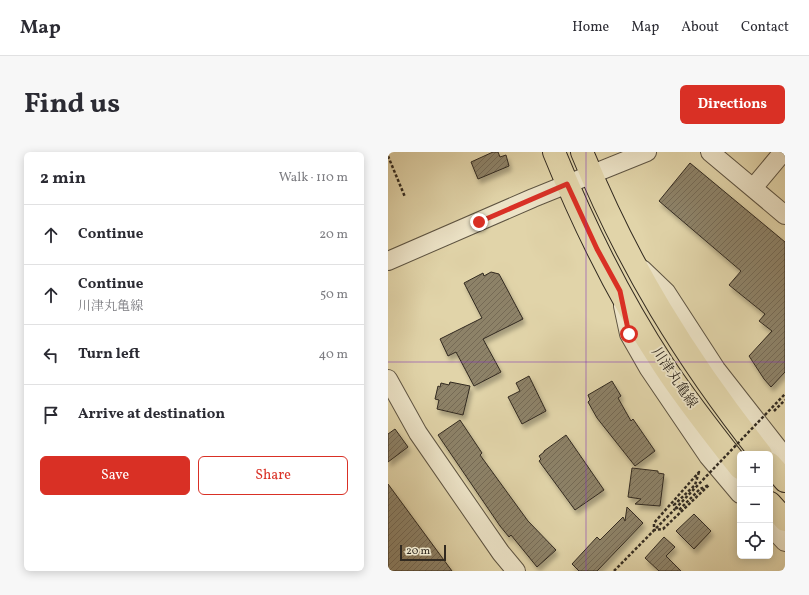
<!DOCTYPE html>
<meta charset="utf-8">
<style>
:root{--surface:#fff;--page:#f7f7f7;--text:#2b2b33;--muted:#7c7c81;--line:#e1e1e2;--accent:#d93025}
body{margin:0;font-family:Vollkorn,"Noto Serif JP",serif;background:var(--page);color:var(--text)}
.controls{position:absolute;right:12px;bottom:12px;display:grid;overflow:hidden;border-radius:6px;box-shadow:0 2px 10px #0003}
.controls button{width:36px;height:36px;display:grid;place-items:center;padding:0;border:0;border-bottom:1px solid var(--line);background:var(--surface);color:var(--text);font:20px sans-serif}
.scale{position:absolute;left:12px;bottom:10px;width:46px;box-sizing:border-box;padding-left:4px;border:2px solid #322a20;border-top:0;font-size:11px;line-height:14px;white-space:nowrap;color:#322a20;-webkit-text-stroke:3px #ece3c7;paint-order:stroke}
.stop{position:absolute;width:12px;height:12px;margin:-9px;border:3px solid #d93025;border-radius:50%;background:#fff}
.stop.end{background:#d93025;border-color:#fff;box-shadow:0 1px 4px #0008}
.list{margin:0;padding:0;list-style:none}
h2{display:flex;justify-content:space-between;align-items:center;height:52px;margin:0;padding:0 16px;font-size:17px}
h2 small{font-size:13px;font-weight:400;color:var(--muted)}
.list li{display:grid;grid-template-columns:26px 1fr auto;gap:12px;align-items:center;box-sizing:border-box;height:60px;padding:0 16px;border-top:1px solid var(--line)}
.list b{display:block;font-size:15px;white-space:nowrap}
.list p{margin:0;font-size:13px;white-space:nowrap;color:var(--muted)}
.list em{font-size:13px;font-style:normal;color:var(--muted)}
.actions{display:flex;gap:8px;padding:12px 16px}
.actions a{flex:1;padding:9px 0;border:1px solid var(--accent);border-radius:6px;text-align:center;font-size:14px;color:var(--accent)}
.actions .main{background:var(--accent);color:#fff}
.icon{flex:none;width:22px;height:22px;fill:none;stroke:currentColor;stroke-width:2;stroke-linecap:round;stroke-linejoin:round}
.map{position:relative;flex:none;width:397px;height:419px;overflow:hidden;border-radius:6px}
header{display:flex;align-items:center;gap:24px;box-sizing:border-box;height:56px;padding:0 20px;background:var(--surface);border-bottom:1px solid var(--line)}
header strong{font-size:19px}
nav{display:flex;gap:22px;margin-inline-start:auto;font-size:14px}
.intro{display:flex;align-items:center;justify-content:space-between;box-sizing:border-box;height:96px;padding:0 24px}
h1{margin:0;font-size:28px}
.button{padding:10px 18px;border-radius:6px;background:var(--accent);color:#fff;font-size:14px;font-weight:700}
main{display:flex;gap:24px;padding:0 24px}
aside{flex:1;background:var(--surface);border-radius:6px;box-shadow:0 2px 10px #0003}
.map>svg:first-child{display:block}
.building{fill:url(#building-hatch);stroke:#322a20;filter:url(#shadow)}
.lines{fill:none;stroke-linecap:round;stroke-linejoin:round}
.minor-casing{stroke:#5e5442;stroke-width:20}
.major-casing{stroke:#322a20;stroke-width:24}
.path{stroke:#322a20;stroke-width:2.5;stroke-dasharray:3 2;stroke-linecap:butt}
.minor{stroke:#ece3c7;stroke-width:18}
.major{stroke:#e1d4a9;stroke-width:22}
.path-bridge{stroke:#322a20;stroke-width:2.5;stroke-dasharray:3 2;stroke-linecap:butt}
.route{stroke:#d93025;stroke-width:5}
.grid{fill:none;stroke:#7b2cbf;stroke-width:1;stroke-opacity:0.55}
.labels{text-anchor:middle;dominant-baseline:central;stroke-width:3.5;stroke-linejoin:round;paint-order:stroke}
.street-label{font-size:14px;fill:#322a20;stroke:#ece3c7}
</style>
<header>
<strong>Map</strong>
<nav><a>Home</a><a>Map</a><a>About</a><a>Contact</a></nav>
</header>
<div class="intro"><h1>Find us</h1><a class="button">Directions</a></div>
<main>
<aside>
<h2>2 min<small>Walk · 110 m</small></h2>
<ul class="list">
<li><svg class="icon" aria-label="ahead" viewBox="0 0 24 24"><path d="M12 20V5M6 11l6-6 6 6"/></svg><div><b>Continue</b></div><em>20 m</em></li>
<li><svg class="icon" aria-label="ahead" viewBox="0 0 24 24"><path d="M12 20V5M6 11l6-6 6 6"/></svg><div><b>Continue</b><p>川津丸亀線</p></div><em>50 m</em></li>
<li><svg class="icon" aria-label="left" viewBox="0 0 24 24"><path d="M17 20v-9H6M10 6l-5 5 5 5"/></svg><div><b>Turn left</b></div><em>40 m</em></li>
<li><svg class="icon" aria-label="arrive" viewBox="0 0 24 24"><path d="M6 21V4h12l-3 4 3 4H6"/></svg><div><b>Arrive at destination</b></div></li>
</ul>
<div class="actions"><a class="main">Save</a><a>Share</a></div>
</aside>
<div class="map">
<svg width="397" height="419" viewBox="0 0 397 419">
<defs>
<pattern id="building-hatch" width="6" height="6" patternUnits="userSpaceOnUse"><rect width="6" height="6" fill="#8d8267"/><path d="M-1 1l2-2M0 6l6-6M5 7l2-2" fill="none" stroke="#746b54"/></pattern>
<filter id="shadow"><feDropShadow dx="2.5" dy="4.5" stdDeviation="2" flood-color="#0004"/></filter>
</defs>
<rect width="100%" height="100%" fill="#e1d4a9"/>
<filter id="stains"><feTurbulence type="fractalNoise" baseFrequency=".005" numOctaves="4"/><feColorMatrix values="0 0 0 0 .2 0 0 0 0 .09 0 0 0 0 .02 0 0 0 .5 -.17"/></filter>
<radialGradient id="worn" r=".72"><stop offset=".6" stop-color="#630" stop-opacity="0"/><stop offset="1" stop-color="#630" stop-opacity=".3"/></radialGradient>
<path class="building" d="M105,0h5l2,5 6,-2 3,11 -31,13 -7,-17z
M302,11l95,79v130l-14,15 -7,-8 -15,-23 23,-25 -13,-10 6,-7 -36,-29 12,-14 -82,-70z
M103,120l8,2 24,45 -40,20 18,33 -27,14 -18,-34 -8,4 -8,-17 42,-21 -18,-35 19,-10 1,3z
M141,224l17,35 -24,13 -14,-27 12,-6 -4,-8z
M224,229l9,15 -3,2 13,23 2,-2 22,32 -20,15 -38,-48 -9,-16 2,-2 -2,-5z
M62,230l20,4 -7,29 -26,-6 2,-9 -4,-1 3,-13 2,1 1,-4 8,2z
M72,268l22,33 -2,2 48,66 28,29 -19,17 -26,-32 -2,2 -9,-11 -62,-91z
M7,277l13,18 -20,15v-28z
M178,283l38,55 -29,20 -36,-49 2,-2 -2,-3 5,-4v-1z
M244,316l26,3v2l6,1 -4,32 -25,-2 6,-5 -13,-2z
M0,332l64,87h-64z
M239,355l16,16 -46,48h-18l-7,-7 25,-27 3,3 23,-23 2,4z
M306,362l17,17 -17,18 -18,-18z
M276,385l11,10 -9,9 15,15h-22l-14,-13z"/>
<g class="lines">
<g class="minor-casing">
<path id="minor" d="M322,0l75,63
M365,36l30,-36
M0,109l145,-63 114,-46
M254,117l24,23 50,77 69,88
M235,154l6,28 20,35 59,87 32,38
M0,227l30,54 83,120 15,18
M382,374l15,16"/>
</g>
<g class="major-casing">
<path id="major" d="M166,0c30,74 66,147 110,214 23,35 50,69 76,102
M194,0c46,113 104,207 179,302
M382,312l15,17
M382,351l15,17"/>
</g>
<path class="path" d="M0,4l17,41
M386,259l11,-11
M311,320l-4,13 -21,20 5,5 21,-21 9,-4 -46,44 -9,1v-7z
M226,419l61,-62"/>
<use href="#minor" class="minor"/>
<use href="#major" class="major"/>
<path class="path-bridge" d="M287,357l110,-115"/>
</g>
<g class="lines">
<path class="route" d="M91,70l88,-38 30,65 23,42 9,43"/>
</g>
<path class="grid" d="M198,0v419M0,210h397"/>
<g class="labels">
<g class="street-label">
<text transform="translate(286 226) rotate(56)">川津丸亀線</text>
</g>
</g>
<rect width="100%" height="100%" filter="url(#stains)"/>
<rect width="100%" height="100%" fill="url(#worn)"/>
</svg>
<div class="controls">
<button>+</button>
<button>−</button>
<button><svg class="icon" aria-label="locate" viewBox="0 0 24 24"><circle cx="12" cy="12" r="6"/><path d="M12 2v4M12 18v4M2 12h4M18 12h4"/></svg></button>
</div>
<div class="scale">20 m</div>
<div class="stop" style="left:241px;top:182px"></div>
<div class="stop end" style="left:91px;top:70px"></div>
</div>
</main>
